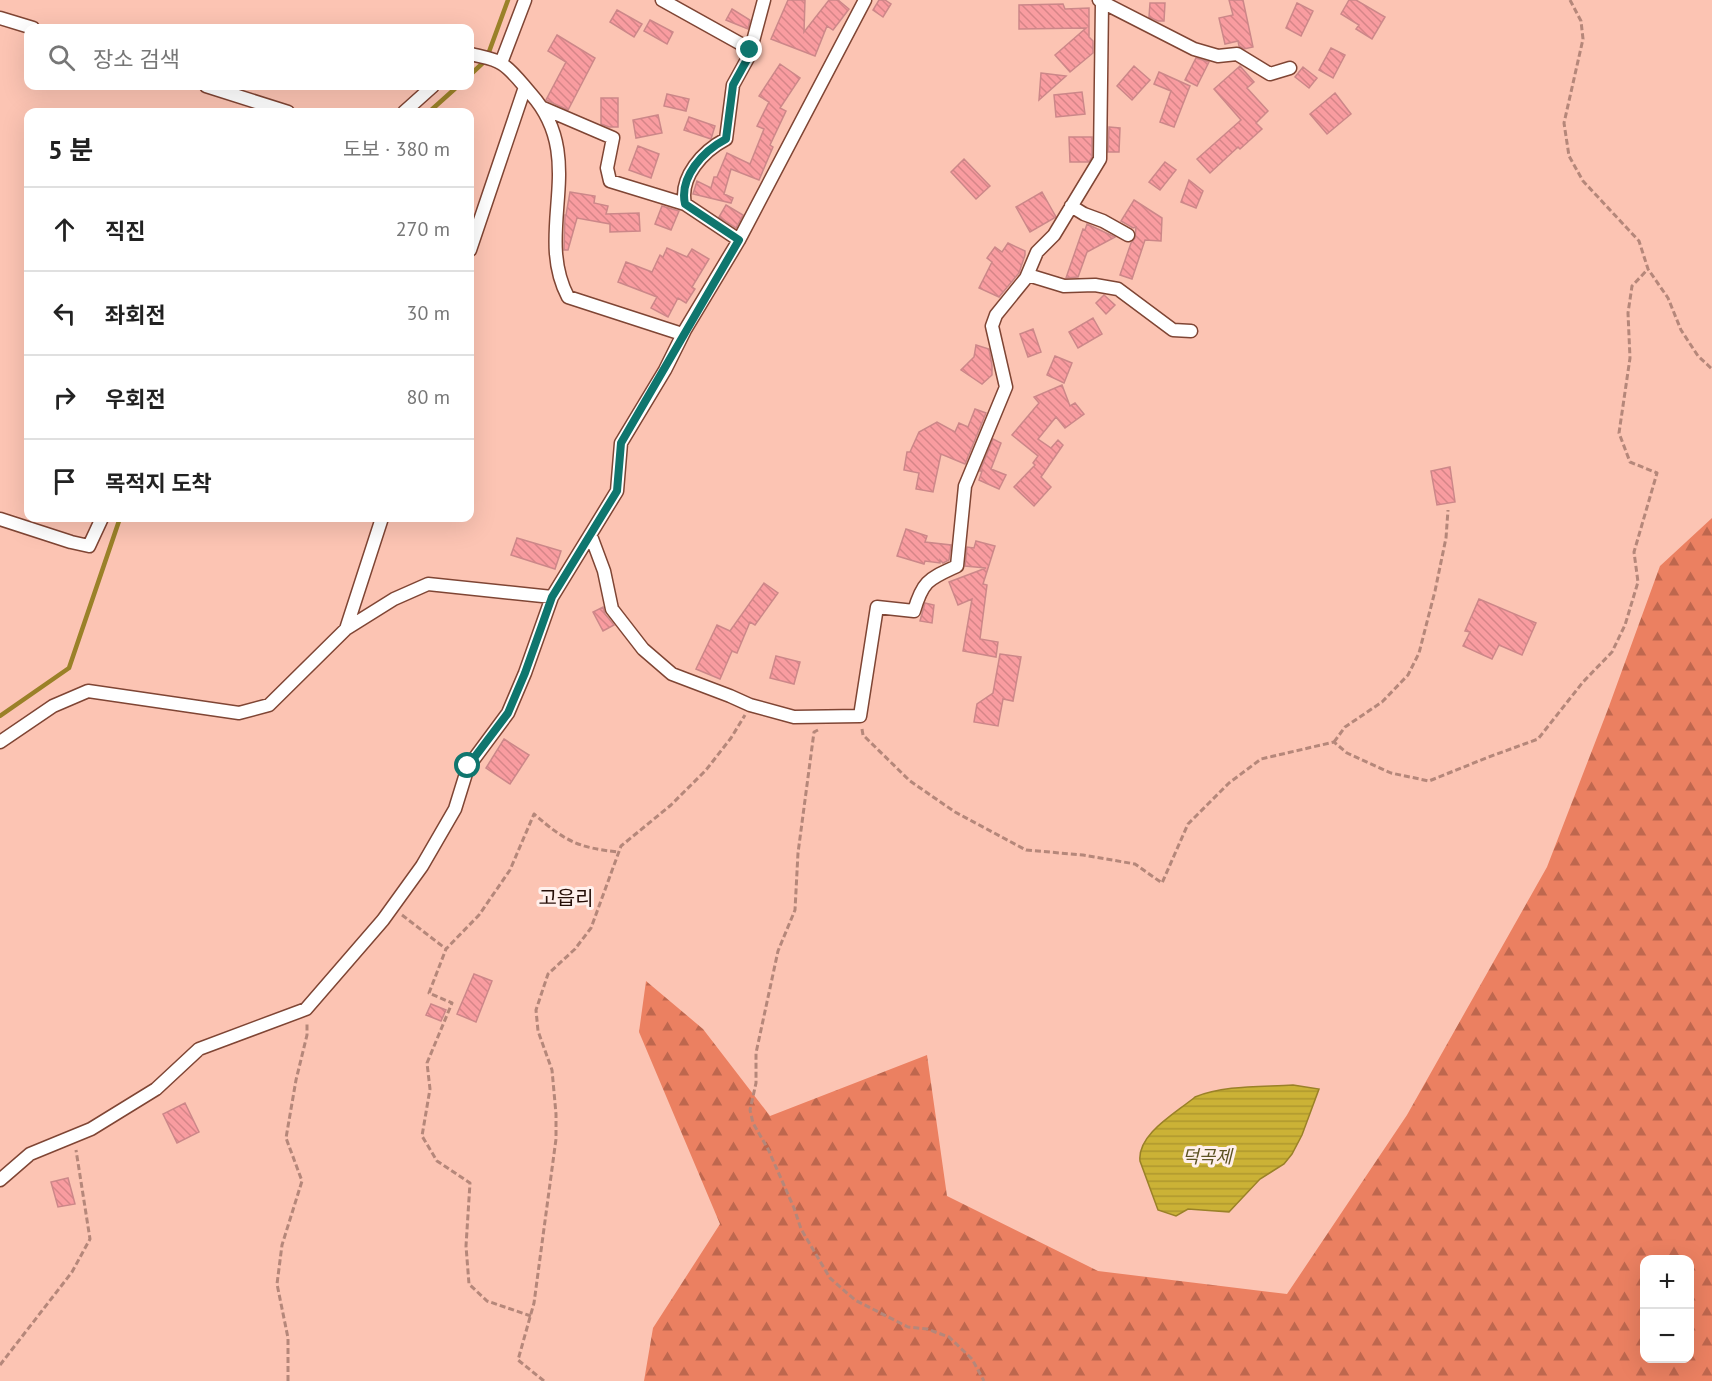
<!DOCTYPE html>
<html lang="ko">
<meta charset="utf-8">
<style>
:root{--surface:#fff;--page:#f6f6f6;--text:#222;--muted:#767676;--line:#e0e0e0}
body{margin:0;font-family:"PT Sans","Noto Sans KR",sans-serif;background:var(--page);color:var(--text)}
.controls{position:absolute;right:18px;bottom:18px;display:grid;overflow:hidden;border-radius:12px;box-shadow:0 6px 24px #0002}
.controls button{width:54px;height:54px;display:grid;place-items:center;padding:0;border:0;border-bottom:2px solid var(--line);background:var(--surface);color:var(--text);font:30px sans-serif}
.stop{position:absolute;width:18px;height:18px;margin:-14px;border:4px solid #0f766e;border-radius:50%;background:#fff}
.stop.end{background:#0f766e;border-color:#fff;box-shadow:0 2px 6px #0008}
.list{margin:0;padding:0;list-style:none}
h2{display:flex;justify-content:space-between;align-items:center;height:78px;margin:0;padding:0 24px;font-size:26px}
h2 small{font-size:20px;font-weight:400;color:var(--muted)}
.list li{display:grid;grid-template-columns:39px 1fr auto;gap:18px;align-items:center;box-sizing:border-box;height:84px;padding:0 24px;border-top:2px solid var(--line)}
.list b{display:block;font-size:22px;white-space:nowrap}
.list em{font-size:20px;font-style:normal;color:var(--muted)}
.icon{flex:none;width:33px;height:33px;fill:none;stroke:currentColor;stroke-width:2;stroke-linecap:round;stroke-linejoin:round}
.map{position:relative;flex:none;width:1712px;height:1381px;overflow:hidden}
.search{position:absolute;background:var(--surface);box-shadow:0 6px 24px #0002;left:24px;top:24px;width:450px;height:66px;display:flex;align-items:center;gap:15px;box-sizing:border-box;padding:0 21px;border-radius:12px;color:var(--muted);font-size:22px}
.panel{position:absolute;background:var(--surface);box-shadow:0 6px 24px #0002;left:24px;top:108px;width:450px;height:414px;border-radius:12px}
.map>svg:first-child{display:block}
.forest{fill:url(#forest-firs);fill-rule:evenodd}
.water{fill:url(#water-rules);stroke:#9a8128;stroke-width:1.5}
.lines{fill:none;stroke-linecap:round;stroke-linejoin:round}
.stream{stroke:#9a8128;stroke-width:4.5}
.building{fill:url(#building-back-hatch);stroke:#cc8789;stroke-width:1.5}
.street-casing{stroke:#7f4534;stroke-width:15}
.path{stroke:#b5877a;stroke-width:3;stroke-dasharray:6 3;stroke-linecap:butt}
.street{stroke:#fff;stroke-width:12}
.route{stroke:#0f766e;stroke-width:8}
.labels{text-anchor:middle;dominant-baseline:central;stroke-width:6;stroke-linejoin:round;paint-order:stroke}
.water-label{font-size:18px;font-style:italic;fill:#5d5323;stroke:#fff0ec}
.quarter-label{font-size:20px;fill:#260e07;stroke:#fff0ec}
</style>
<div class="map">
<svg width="1712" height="1381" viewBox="0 0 1712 1381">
<defs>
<pattern id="forest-firs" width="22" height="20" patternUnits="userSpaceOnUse" patternTransform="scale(1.5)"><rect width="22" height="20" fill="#eb8061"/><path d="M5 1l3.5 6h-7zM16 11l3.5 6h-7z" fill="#be674e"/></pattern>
<pattern id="water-rules" width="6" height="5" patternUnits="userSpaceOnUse" patternTransform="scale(1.5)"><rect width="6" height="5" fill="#cbb236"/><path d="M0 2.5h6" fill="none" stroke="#ae982e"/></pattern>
<pattern id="building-back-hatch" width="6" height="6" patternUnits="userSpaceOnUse" patternTransform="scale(1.5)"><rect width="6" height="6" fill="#f99ca0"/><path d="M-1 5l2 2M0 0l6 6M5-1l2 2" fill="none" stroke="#d58588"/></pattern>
</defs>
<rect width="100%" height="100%" fill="#fcc4b3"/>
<path class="forest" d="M1712,518v863h-1068l9,-53 67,-104 -81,-192 7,-51 57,48 67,87 157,-61 20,141 151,75 189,23 120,-179 140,-248 61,-158 52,-143zM1644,1260h46v98h-46z"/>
<path class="water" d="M1293,1085l26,4 -17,46 -10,19 -8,10 -24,15 -31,33 -41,-3 -12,7 -18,-6 -18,-49c-3,-27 36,-48 55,-64 29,-12 66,-10 98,-12z"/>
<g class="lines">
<path class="stream" d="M470,75l16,-15 22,-60
M429,112l29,-26
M0,716l69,-48 51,-150"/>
</g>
<path class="building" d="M788,0h17l-1,32 25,-32h9l11,9 -16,21 -6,-4 -12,30 -44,-17z
M879,0h6l6,4 -8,13 -10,-7z
M1229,0h14l10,47 -9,2 -5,-3 -1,-5 -13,3 -6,-26 14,-3z
M1349,0h7l29,17 -13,22 -16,-10 3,-4 -18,-11z
M1150,3h15l-1,18h-6l-9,-4z
M1297,3l16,8 -12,25 -15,-8z
M1063,4l2,5 24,-1v29l4,4v12l-23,19 -15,-17 31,-27 -67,1v-24z
M732,9l18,11 -2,9 -22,-9z
M617,10l25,14 -8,13 -24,-15z
M650,20l23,12 -6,12 -23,-13z
M557,35l38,23 -27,52 -22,-10 20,-38 -18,-11z
M1331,48l14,7 -12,23 -14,-8z
M1196,58l13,4 -12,24 -12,-6z
M780,64l20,14 -20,30 6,3 -16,34 3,2 -14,33 -28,-11 -7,25 9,4 -2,5 -38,-9 4,-13 14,7 3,-11h3l10,-24 23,11 14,-35 -7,-3 12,-24 -10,-6z
M1134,66l16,14 -18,20 -15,-14z
M1240,66l14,16 -7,6 21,23 -12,12 6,6 -22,20 -2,-2 -28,26 -13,-14 44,-39 -27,-31z
M1303,67l14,11 -8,10 -14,-11z
M1159,72l31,14 -16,41 -14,-5 11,-31 -17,-7z
M1041,73l25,3 -27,24z
M1082,92l3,22 -29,3 -2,-22z
M1335,93l16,21 -24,20 -17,-20z
M667,94l22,5 -3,12 -22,-5z
M601,98h17v29h-9l-8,-3z
M658,115l4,18 -26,5 -3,-18z
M689,117l26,9 -4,13 -27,-9z
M1109,127l11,1 -1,24h-11z
M1069,137h23v20l-3,5h-19z
M638,146l21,8 -8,24 -22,-8z
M964,159l26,27 -14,13 -25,-27z
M1165,162l11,8 -16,20 -11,-8z
M1189,180l14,11 -7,17 -15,-6z
M570,192l25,4 -1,7 14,3 -2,8 33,-1 1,18 -30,1v-8l-33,-6 -9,32h-4l1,-35h1z
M1042,192l14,25 -26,15 -14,-25z
M1134,200l28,18 -1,23 -16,-1 -13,39 -12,-4 11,-32 4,-5 1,-11 -3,1 -12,-7z
M726,205l17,10 -7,13 -17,-11z
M662,206l17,5 -8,19 -16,-6z
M1087,224l28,13 -28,15 -9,25 -12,1 17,-49 2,1z
M1008,243l17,8v4l-6,18 -20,24 -20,-9 13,-26 -5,-4 8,-11 7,5z
M667,248l20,9 5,-8 17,10 -17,28 3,2 -9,14 -8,-5 -10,19 -17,-9 6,-11 -39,-15 8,-20 26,10 8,-17 3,2z
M1104,295l11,10 -9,9 -10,-11z
M1093,318l9,16 -24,14 -9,-16z
M1033,329l8,23 -13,5 -8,-23z
M976,345l13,4 3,16v10l-10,9 -21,-14 13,-13z
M1055,356l17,7 -8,20 -17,-8z
M1062,385l8,21 5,-3 9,11 -19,14 -9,-11 -18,22 13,9 7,-8 5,5 -22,32 10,10 -17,19 -20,-19 21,-22 -2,-2 5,-7 -26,-21 27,-32 -5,-6z
M975,409l11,4 -21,51 -24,-10 -8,38 -17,-3 3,-16 -15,-3 3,-18h3l9,-20 18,-10 18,10 4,-9 9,4z
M993,439l8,4 -10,26 15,6 -7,14 -20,-9 3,-9h-2z
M1450,467l5,35 -18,3 -6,-34z
M906,529l21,7 -2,6 26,3 -2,15 -6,3 -3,-3v3l-15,-2 -1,3 -27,-8z
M517,538l44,13 -6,18 -44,-14z
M976,541l19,5 -12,38 4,1 -7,54 18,3 -2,15 -33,-6 9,-52 -14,6 -9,-23 37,-14 -21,-2 2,-19 7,1z
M764,583l14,10 -23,32 -5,-3 -13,31 -5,-2 -12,28 -24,-10 21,-44 13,6z
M1479,599l57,24 -14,32 -23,-10 -7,14 -29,-13 7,-14 -5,-1z
M925,603l9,2 -2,18 -12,-2z
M603,607l2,7 9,11 -11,6 -10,-19z
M1000,654l21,3 -8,44 -10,-2 -5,27 -24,-4 3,-18 16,-11z
M776,656l24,6 -6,22 -24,-6z
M504,739l25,16 -19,29 -24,-16z
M474,974l18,7 -16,41 -19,-8z
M431,1004l15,6 -5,11 -15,-6z
M185,1103l14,29 -22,11 -14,-29z
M68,1178l7,26 -17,3 -7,-25z"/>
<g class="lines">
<g class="street-casing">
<path id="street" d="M662,0l88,49
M1105,0l-3,2 92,47 24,7 19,-2 33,20 20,-6
M0,18l33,10
M470,55l1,-1c10,3 23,4 31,10 11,7 20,20 29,30 58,65 2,137 37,203l114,37
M501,63l24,-63
M206,86l82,26
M543,108l70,30 -6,30 3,13 75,23
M404,112l29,-26
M1071,206l13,8 19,7 25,14
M739,240l-54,-36c-6,-27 18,-53 41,-65l7,-54 16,-29 15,-56
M470,250l55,-163
M1028,275l36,11 31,-1 23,4 55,41 18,1
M0,519l71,23 18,4 13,-28
M591,536l13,35 8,38 31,40 29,25 58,22 20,9 44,12 66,-1 17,-109 37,4c9,-31 15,-32 43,-45l8,-80 41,-99 -14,-61 4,-11 30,-37 11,-26 17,-17 46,-76 2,-157 -3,-2
M346,629l36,-111
M0,742l53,-36 35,-15 151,22 30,-8 77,-76 48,-30 34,-15 124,13 65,-106 4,-48 44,-73 20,-40 54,-90 126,-240
M0,1180l30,-26 61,-25 65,-40 43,-40 107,-40 77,-89 39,-54 33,-57 13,-42 40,-54 17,-40 27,-76"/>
</g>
<path class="path" d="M1570,0l11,21 2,18 -19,84 5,33 14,25 56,60 9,28 20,29 13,32 17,26 14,13
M862,729l1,6 47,46 45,31 71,38 57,5 52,9 27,19 26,-59 41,-41 32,-24 73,-17 13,11 44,20 38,8 57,-23 52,-19 45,-57 29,-30 13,-27 13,-43 -4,-30 23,-79 -27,-11 -11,-29 11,-75 -2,-45 4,-27 16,-17
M818,730l-4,2 -16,121 -3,57 -17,41 -22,102v30l-6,27 3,13 15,26 26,59 7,21 29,49 25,22 53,27 19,2 22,8 23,22 12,22
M1334,742l11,-15 37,-25 26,-27 11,-22 16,-62 11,-53 2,-28
M402,915l44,34
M531,1316l-44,-15 -18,-17 -3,-38 4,-63 -33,-22 -15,-25 8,-47 -3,-26 25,-60 -23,-10 17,-44 33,-34 31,-45 24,-56c31,27 44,34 85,38
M0,1365l72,-93 18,-33 -14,-89
M288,1381v-43l-11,-54 5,-39 20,-64 -16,-43 10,-58 11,-45v-12
M544,1381l-26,-21 16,-57 22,-164v-25l-4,-44 -14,-39 -2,-21 12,-36 27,-25 16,-21 30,-82 50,-41 35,-35 25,-32 14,-23"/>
<use href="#street" class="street"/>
</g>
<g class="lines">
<path class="route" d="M468,766l40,-53 17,-40 27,-76 65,-106 4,-48 118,-203 -54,-36c-6,-27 18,-53 41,-65l7,-54 16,-29 1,-6"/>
</g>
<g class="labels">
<g class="water-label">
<text x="1207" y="1156">덕곡제</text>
</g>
<g class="quarter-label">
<text x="566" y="898">고읍리</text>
</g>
</g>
</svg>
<div class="controls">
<button>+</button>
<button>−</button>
</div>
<div class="stop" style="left:468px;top:766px"></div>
<div class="stop end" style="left:750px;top:50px"></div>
<div class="search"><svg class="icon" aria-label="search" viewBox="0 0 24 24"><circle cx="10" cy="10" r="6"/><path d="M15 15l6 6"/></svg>장소 검색</div>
<section class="panel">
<h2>5 분<small>도보 · 380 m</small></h2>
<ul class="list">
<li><svg class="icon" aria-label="ahead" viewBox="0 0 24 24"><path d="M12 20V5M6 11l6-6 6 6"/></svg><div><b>직진</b></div><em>270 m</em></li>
<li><svg class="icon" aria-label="left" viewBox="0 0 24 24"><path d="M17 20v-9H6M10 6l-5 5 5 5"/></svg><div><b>좌회전</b></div><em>30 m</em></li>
<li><svg class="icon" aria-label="right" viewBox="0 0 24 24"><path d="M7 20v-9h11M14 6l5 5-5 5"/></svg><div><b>우회전</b></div><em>80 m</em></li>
<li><svg class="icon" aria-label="arrive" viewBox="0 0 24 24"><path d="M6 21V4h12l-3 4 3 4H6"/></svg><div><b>목적지 도착</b></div></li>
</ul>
</section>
</div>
